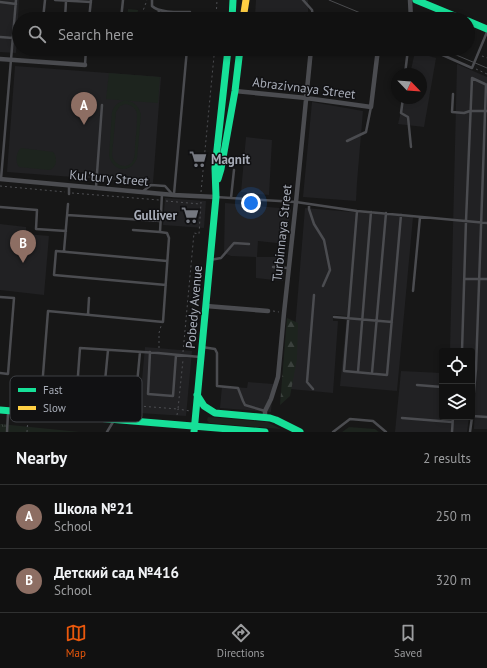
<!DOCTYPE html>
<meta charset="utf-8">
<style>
:root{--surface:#111;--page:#1e1f1f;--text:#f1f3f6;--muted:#9c9d9f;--line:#303131;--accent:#ea580c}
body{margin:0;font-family:"PT Sans",sans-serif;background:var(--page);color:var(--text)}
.controls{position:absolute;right:12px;bottom:12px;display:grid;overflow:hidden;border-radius:4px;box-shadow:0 2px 6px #0003}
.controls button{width:36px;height:36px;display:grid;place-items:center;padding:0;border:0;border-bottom:1px solid var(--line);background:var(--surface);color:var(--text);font:20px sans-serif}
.compass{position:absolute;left:391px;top:68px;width:36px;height:36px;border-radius:50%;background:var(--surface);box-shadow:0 2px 6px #0003;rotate:115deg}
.you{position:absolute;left:251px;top:203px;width:14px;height:14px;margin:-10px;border:3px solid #fff;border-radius:50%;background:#1a73e8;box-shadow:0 0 0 6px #1a73e833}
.badge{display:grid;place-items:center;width:26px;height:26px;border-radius:50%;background:var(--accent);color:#fff;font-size:13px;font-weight:700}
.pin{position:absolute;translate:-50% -33px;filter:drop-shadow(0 1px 2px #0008)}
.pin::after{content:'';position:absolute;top:21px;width:14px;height:12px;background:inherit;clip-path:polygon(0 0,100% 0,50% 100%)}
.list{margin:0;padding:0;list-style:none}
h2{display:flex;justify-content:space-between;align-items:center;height:52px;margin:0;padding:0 16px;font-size:17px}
h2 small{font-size:13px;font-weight:400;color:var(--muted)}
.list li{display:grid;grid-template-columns:26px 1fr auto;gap:12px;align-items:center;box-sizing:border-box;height:64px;padding:0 16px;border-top:1px solid var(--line)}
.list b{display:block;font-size:15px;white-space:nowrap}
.list p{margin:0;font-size:13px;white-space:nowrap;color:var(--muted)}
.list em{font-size:13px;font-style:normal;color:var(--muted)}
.icon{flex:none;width:22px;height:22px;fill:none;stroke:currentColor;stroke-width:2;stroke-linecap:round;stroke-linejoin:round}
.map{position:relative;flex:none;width:487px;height:432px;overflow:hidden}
.search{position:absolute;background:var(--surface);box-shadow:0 2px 6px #0003;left:12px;right:12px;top:12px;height:44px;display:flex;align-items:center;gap:10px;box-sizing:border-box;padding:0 14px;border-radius:22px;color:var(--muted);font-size:15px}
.sheet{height:180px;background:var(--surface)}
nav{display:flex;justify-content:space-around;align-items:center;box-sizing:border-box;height:56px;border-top:1px solid var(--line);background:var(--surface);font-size:11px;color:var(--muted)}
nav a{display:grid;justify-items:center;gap:2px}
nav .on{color:var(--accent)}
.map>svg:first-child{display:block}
.built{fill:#212123}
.green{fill:#1d241e;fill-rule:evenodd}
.forest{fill:url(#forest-firs)}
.park{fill:url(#park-tufts)}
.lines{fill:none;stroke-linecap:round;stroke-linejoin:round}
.path{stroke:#4d4e52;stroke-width:1;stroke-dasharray:2 3;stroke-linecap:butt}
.lane{stroke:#4b4c50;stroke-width:2.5}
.street{stroke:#4b4c50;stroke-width:4.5}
.fast{stroke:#16e098;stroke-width:7}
.slow{stroke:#ffcf43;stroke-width:7}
.tram{stroke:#4b4c4f;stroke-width:1}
.labels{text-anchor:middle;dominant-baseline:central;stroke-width:3;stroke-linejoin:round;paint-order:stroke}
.street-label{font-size:13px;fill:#a8adb8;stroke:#111113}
.poi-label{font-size:13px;font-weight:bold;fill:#a8adb8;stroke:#111113;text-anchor:start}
.key{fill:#111113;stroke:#3e4045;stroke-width:1}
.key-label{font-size:11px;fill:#a8adb8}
</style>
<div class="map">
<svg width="487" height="432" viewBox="0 0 487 432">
<defs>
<pattern id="forest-firs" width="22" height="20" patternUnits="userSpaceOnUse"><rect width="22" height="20" fill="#1d241e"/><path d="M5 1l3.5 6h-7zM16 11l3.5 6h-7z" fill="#3b413d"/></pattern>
<pattern id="park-tufts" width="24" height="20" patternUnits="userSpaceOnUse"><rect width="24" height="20" fill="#1d241e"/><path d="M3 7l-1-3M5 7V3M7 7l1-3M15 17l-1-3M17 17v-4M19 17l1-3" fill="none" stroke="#3b413d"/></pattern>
</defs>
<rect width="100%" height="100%" fill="#171717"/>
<path class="built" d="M0,0h19l-3,53 -16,-1z
M256,0h52v17l-53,-2z
M415,52l21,6 -12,69 -26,-3 6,-26h17v-24h-11z
M457,64l30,13v352h-13l2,-58h-4v-20h-22z
M15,66l146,11 -8,106 -146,-11z
M312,102l51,9 -6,71 -1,19 -53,-4z
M246,137l26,3 -3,55 -28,-3z
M165,198l41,3 -2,27 -41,-3z
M225,203l66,6 -5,35 -28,-3 -1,16h28l-2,24 -27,-3v-21l-25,-1 -7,-3z
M305,208l108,9 -16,174 -57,-5 7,-70 -14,-1v6h5l-5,72 -43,-4z
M0,224l26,3v7l23,2 -5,59 -44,-5z
M145,347l47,4 -6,65 -47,-3z
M401,371l41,2v44h27l-2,15h-72z
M248,382l25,2 -2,28 -51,-4 2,-22 25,2z"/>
<path class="green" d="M128,9l10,1 -1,9h-10z
M109,73l51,4 -2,26 -52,-4z
M123,101c9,-1 15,4 18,13l-4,44c-6,16 -24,14 -28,-2l3,-44c2,-6 5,-9 11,-11zM125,104c8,1 12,5 12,12 0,10 -1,19 -2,29 0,4 0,9 -1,13 -4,13 -20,9 -22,-3l4,-43 4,-6z
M21,148l32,4c5,5 4,16 -4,18l-30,-3c-4,-5 -3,-15 2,-19z
M208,417l59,5 14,7 -72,-6 -2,-3z
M349,427l26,2 4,3h-37z"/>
<path class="forest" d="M287,318l11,5 -1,36 -7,37 -10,9z"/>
<path class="park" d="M0,424l79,8h-79z"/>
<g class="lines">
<path class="path" d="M140,19l7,-19
M216,19l1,-19
M482,56l5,2
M476,69l11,5
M0,186l65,6
M201,192l13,-136
M72,193l87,7
M166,201l34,3
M273,311l6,1
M159,348v-15l2,-7
M183,352l11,-119 5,1 2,-32
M44,396l29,3
M139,406l39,3 5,-49
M177,415l1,-6 12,2
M27,432l1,-13"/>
<path class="lane" d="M55,0l36,2
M152,0v6c7,7 27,6 38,6l-1,7
M303,0l9,10 1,7
M0,2l16,2
M43,19l2,-19
M65,19l1,-18
M89,19l2,-19
M121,19l2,-19
M158,19l1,-9
M0,37l13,1
M181,49l46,4
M429,49l43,19 15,-36
M85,65l1,-16
M405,74l3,-25
M453,94l-1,18 12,1 6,-2h17
M403,98l-2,15 7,4 3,30
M347,141l19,-9 5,-25
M1,179l15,-179
M96,187l6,-82
M142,192l9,-7 14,1 8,9
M69,194v-8
M174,194l13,-145
M216,197l15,1 65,4 61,9 130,12
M231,198l3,-28
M309,204v5l5,15 10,16 6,30 -7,16
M0,207l37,3 -1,19 30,2
M357,211l-13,160 43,4 14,-160
M67,215l93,6
M133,230l27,2
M64,251l4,-47
M210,260l11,-2 13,-15 15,1
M273,267l15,1
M464,279h23
M166,285l-112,-10 2,-24 111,10
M413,291l7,-74
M0,297l14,1 -6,76 -8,-1
M88,315l1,-17
M334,317l58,5
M202,347l13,2 2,4v33l21,2 5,13 2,4 20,6
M462,351l4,-130 6,-143 15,7
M150,352l-2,42 25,2 3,-41
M358,372l13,-160
M372,373l14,-160
M417,385l25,2
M313,389l-6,-7 7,-87
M76,399l59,6 5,-53
M103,402l5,-52
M40,413l8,-102 115,11 6,-84 -2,-5 -7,-1 2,-38
M472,413l4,-44 10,-284
M75,416l5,-68 78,5 42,4
M472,416l15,1
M402,418l50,4
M7,432l1,-19
M107,432l6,-10
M333,432l17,-13 23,2 13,11
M452,432l1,-15
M470,432l2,-15"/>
<path class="street" d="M410,0l1,19
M0,59l85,6
M235,91l71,7 65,9 7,-58
M0,179l174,16 42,2
M206,306l62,5
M265,417v-6l6,-12 7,-22 6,-64 12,-111 15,-153"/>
<path class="fast" d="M416,0l46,19
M232,19l1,-19
M468,21l19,8
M218,179l3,-10 14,-78 5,-42
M197,395l7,11 11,7 55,5 6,2 24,12
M0,410l265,22
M194,432l22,-235 -1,-29 13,-119"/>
<path class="slow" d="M243,19l3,-19"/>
<path class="tram" d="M329,0l46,19
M442,49l45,19"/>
</g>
<defs>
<g id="supermarket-bare" transform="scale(1.38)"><path d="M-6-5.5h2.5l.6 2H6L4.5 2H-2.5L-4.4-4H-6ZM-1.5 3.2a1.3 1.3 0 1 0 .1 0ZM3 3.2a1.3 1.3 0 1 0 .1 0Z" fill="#757880" stroke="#111113" stroke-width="2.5" paint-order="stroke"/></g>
</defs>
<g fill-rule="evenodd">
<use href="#supermarket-bare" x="198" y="159"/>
<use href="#supermarket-bare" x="190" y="215"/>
</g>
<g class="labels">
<g class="street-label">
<text transform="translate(304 88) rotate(7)">Abrazivnaya Street</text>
<text transform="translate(109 178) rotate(5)">Kul'tury Street</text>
<text transform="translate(282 233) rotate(-84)">Turbinnaya Street</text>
<text transform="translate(194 307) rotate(-85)">Pobedy Avenue</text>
</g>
<g class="poi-label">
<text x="211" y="159">Magnit</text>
<text x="177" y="215" text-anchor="end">Gulliver</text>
</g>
</g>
<rect x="10" y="376" width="132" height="46" rx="6" class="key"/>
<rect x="18" y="388" width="18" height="4" fill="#16e098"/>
<rect x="18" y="406" width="18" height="4" fill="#ffcf43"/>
<g class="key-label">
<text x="43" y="394">Fast</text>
<text x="43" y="412">Slow</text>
</g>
</svg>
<div class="controls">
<button><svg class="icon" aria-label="locate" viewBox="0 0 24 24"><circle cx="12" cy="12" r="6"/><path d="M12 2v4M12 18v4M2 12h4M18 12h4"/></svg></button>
<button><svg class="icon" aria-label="layers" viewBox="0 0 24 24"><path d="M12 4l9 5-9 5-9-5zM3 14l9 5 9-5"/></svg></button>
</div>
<svg class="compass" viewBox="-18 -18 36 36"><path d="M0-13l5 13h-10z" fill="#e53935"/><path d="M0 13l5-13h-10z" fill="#9c9d9f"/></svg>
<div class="you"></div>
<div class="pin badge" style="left:84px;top:125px;background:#8d6e63">A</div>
<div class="pin badge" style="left:23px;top:263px;background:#8d6e63">B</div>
<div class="search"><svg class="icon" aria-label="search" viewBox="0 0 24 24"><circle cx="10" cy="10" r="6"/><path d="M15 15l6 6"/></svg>Search here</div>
</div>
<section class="sheet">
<h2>Nearby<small>2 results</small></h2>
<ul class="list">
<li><span class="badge" style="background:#8d6e63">A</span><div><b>Школа №21</b><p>School</p></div><em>250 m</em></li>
<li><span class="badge" style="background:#8d6e63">B</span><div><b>Детский сад №416</b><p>School</p></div><em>320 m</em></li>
</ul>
</section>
<nav>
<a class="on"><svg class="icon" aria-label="map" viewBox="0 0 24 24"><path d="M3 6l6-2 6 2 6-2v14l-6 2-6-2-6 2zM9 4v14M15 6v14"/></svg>Map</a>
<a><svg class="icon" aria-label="directions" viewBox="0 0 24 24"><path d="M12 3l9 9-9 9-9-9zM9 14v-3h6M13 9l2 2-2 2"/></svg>Directions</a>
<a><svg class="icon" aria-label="saved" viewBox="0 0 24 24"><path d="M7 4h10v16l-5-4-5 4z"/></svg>Saved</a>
</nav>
